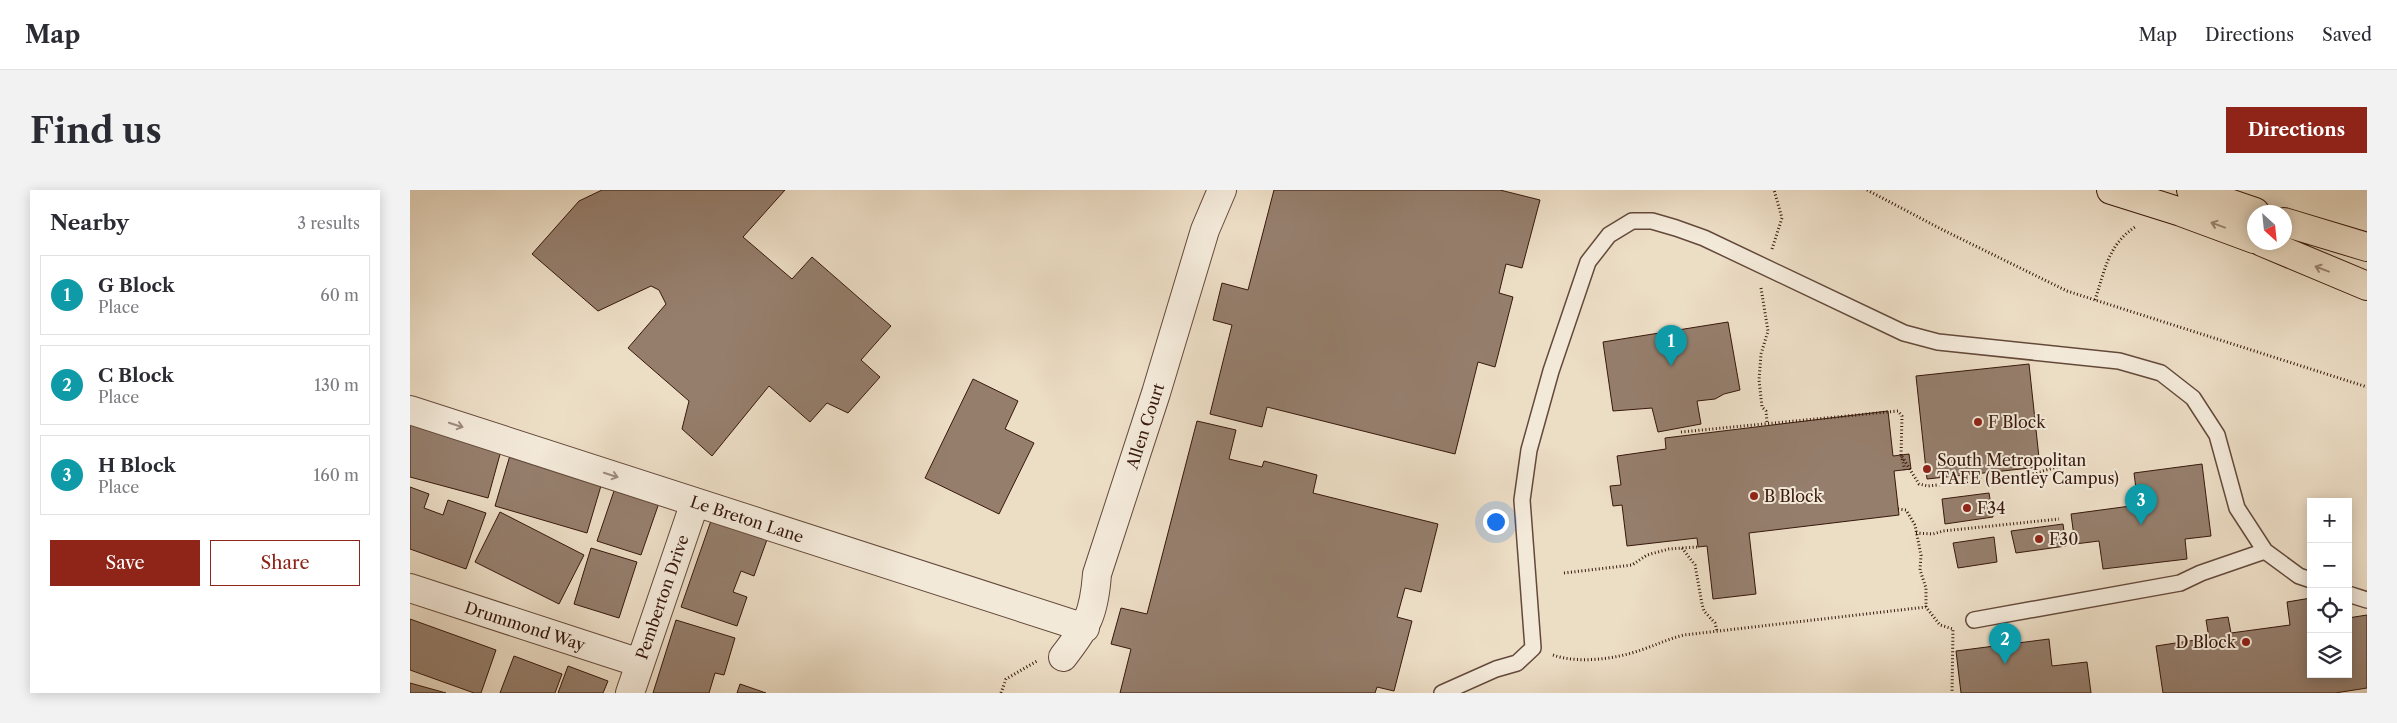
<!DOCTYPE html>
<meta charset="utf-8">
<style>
:root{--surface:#fff;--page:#f2f2f3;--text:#2b2b33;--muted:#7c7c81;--line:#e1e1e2;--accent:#8f2418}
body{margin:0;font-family:"Libre Caslon Text",serif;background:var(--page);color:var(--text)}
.controls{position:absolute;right:15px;bottom:15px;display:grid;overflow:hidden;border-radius:0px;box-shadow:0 2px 12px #0003}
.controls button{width:45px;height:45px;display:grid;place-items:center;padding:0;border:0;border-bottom:1px solid var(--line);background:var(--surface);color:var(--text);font:25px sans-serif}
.compass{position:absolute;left:1837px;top:15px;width:45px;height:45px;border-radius:50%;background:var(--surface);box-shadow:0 2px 12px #0003;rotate:153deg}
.you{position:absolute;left:1085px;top:331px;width:18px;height:18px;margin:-12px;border:4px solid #fff;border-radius:50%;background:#1a73e8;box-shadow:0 0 0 8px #1a73e833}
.badge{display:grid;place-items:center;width:32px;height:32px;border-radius:50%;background:var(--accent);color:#fff;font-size:16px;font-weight:700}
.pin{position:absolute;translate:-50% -41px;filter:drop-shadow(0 1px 2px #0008)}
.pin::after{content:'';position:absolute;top:26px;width:18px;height:15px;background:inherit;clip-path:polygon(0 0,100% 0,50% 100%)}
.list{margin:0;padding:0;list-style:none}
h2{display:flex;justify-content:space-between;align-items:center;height:65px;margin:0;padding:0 20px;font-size:21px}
h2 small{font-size:16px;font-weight:400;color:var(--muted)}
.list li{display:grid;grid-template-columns:32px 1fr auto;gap:15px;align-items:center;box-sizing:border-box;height:80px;margin:0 10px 10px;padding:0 10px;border:1px solid var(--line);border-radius:0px}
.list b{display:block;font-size:19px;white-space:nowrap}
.list p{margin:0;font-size:16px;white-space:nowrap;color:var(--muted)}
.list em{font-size:16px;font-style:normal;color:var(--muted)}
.actions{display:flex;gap:10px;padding:15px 20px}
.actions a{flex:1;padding:11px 0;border:1px solid var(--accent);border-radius:0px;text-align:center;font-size:18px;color:var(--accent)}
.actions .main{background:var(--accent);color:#fff}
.icon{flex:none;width:28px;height:28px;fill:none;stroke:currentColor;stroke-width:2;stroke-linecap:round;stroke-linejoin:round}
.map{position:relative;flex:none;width:1957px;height:503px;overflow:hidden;border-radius:0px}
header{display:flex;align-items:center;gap:30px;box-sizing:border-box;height:70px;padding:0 25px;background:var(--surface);border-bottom:1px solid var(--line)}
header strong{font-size:24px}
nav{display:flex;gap:28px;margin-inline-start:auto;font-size:18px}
.intro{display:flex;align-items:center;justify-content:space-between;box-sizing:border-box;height:120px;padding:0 30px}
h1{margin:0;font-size:35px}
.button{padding:12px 22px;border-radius:0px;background:var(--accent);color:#fff;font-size:18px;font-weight:700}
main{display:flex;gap:30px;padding:0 30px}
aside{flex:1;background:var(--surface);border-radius:0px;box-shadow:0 2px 12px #0003}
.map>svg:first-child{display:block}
.building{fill:#957e6c;stroke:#37180c}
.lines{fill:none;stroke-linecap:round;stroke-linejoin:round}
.lane-casing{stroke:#64493a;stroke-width:18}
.street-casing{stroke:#64493a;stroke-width:30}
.primary-casing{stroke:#37180c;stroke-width:30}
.path{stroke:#37180c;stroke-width:3;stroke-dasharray:1 2.5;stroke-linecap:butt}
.lane{stroke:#f3e9d9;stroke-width:15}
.street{stroke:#f3e9d9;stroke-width:28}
.primary{stroke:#ecddc5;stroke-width:28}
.oneway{stroke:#9b8472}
.oneway2{stroke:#9e8b7d}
.poi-dot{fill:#8f2418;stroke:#f3e9d9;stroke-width:2}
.labels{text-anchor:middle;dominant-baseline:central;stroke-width:4;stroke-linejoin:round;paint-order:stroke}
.poi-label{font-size:16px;fill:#37180c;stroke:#f3e9d9;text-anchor:start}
.street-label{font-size:16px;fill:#37180c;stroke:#f3e9d9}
</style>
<header>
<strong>Map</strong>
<nav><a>Map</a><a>Directions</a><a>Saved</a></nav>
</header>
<div class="intro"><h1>Find us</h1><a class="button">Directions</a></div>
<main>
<aside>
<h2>Nearby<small>3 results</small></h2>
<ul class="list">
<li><span class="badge" style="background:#0f9aa8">1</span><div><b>G Block</b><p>Place</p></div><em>60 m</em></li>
<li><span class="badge" style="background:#0f9aa8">2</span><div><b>C Block</b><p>Place</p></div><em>130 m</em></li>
<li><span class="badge" style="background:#0f9aa8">3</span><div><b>H Block</b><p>Place</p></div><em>160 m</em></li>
</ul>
<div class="actions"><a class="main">Save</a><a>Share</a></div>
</aside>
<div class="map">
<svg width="1957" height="503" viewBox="0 0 1957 503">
<rect width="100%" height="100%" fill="#ecddc5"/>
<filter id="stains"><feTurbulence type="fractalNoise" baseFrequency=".004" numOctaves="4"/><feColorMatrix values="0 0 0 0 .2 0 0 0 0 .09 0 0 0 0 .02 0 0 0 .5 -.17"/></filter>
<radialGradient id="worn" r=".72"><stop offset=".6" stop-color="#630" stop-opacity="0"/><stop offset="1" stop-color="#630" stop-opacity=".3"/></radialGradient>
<path class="building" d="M192,0h183l-42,47 49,42 20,-22 79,69 -30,34 19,17 -32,36 -21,-10 -17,19 -41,-36 -57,70 -30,-27 7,-28 -61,-53 38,-44 -7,-14 -8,-4 -53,25 -66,-57 47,-53z
M864,0h226l40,10 -18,68 -16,-4 -7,29 14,4 -18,70 -17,-5 -23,92 -188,-47 -5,20 -52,-13 22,-89 -19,-5 9,-37 26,7z
M1318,132l12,68 -16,4 -9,5 -18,2 4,23 -43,8 -6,-24 -39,3 -10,-69z
M1619,174l11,103 -113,12 -11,-103z
M563,189l45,22 -13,28 29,14 -35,71 -74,-36z
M1478,221l5,45 16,-2 2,15 -17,2 5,44 -150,18 7,61 -43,5 -6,-53 -9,1 -1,-9 -70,8 -5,-41 -9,1 -3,-20 11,-1 -4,-29 49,-7 -1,-11z
M0,231l92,26 -14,51 -78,-21z
M787,231l39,9 -7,29 33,8 2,-6 53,14 -4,18 125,31 -17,68 -16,-4 -8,29 15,4 -18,70 -17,-4 -2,6h-255l11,-44 -20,-5 10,-36 26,6z
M101,262l92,27 -16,54 -92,-27z
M1792,274l9,72 -26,3 2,20 -84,10 -4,-28 -24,3 -4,-30 67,-9 -4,-32z
M206,295l44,15 -19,55 -44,-14z
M0,297l19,7 -5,14 19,7 5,-15 38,13 -20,56 -56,-20z
M1579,303l4,24 -48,7 -3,-25z
M90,322l84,43 -25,49 -84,-42z
M303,325l56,19 -15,42 -13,-5 -8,21 14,5 -10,29 -56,-19z
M1653,334l3,22 -50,7 -5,-22z
M1584,347l3,25 -39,6 -5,-25z
M181,358l46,14 -18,56 -45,-14z
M1901,408v76h37v-56l19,-3v73l-32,5h-172l-7,-47 53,-8 -3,-18 22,-3 3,16 59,-8 -3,-23z
M0,429l86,31 -15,43h-7l-64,-23z
M266,430l59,18 -11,37 -9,-2 -6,20h-56z
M1639,449l3,27 35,-4 4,31h-130l-5,-42z
M104,466l48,18 -7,19h-55z
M158,476l40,15 -5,12h-45z
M0,493l36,10h-36z
M330,494l26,9h-29z"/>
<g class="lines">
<g class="lane-casing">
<path id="lane" d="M1938,404l19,6
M1564,430l206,-37 21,-10 64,-22
M1032,503l54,-24 21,-6 16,-15 -11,-148 7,-50 22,-79 37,-109 21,-27 23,-14h20l24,7 28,10 200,95 34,9 181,19 42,12 32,25 24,37 20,73 28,43 34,25 12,4"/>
</g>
<g class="street-casing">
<path id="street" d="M0,220l675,218
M0,398l230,75
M653,467c24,-31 31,-42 34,-83l59,-181 49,-163 17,-40
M220,503l65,-191"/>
</g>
<g class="primary-casing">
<path id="primary" d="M1701,0l70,22 73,27
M1781,0l64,22
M1874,32l83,25
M1852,52l105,44"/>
</g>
<path class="path" d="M1457,0l76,40 124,61 300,96
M1362,59l10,-31 -8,-28
M1351,98l7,43 -7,23 -2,26 3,27 4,4 1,11
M1685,110c10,-30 13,-55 40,-73
M1271,242l217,-21 4,5 -1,39
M1495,280l-4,-15 18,29 9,2 100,-11 29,-8
M1488,319l8,1 9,15 6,30 -1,15 6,18v19
M1506,343l17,1 10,-3 116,-12
M1272,358l13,17 7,39 2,7 11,12 2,8
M1154,383l68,-8 15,-10 22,-6 29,-2
M1143,465c25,9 63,4 88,-5 15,-5 27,-11 43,-15l242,-28 14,18 13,4 -1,64
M591,503l5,-14 31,-18"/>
<use href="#lane" class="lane"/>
<use href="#street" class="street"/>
<use href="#primary" class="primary"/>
</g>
<defs><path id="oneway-shaft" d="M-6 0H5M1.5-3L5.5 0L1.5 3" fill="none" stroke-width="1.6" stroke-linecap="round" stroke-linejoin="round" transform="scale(1.25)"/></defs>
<g class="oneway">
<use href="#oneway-shaft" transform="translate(1808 35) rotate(-160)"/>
<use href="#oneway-shaft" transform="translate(1912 79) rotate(-159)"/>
</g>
<g class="oneway2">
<use href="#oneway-shaft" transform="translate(46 235) rotate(18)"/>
<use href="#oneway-shaft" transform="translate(201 285) rotate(18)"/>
</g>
<g class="poi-dot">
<circle cx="1568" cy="232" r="5"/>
<circle cx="1517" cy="279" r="5"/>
<circle cx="1344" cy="306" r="5"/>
<circle cx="1557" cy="318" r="5"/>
<circle cx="1629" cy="349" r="5"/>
<circle cx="1836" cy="452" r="5"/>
</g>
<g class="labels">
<g class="poi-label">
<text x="1578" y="232">F Block</text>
<text x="1527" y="270">South Metropolitan<tspan x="1527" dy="18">TAFE (Bentley Campus)</tspan></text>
<text x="1354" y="306">B Block</text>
<text x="1567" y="318">F34</text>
<text x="1639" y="349">F30</text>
<text x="1826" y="452" text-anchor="end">D Block</text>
</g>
<g class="street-label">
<text transform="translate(735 236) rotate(-72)">Allen Court</text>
<text transform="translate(337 329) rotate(18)">Le Breton Lane</text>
<text transform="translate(252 407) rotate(-71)">Pemberton Drive</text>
<text transform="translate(115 436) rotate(18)">Drummond Way</text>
</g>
</g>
<rect width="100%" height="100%" filter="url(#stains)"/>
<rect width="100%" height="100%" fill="url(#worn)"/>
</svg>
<div class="controls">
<button>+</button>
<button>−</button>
<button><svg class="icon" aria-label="locate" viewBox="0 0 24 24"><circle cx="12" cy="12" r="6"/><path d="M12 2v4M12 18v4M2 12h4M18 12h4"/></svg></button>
<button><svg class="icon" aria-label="layers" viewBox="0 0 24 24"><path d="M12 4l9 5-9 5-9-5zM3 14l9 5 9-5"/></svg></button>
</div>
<svg class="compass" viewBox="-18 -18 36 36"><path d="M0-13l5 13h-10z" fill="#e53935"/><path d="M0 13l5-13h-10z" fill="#7c7c81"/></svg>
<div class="you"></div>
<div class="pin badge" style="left:1261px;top:176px;background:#0f9aa8">1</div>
<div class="pin badge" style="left:1595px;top:474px;background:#0f9aa8">2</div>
<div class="pin badge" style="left:1731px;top:335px;background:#0f9aa8">3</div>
</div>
</main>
